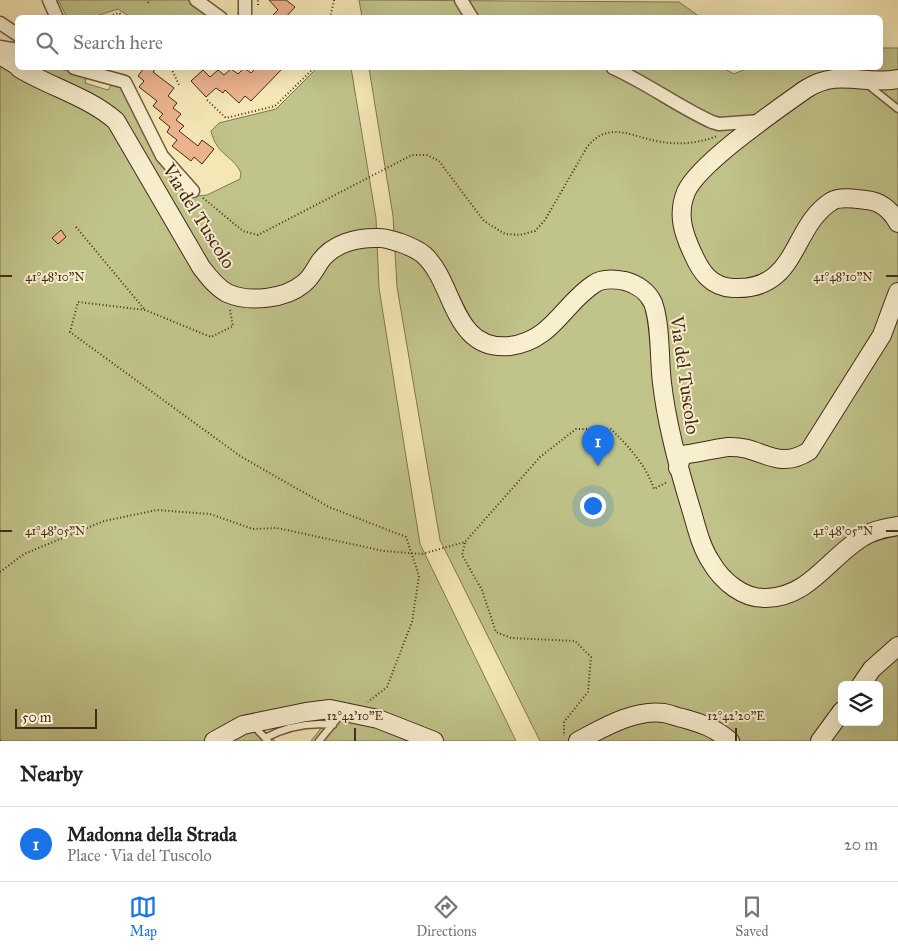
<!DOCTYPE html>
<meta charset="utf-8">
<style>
:root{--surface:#fff;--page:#f2f2f2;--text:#222;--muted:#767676;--line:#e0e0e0;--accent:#1a73e8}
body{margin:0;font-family:"IM FELL Great Primer",serif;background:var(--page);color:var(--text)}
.controls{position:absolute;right:15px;bottom:15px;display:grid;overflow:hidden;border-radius:8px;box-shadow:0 5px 20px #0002}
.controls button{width:45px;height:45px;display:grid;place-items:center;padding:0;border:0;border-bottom:1px solid var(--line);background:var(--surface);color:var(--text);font:25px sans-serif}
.scale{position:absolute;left:15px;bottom:12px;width:82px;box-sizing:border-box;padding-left:5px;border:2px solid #48291a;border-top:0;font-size:14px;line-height:18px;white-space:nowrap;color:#48291a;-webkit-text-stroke:4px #f8efcf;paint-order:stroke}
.you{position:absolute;left:592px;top:505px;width:18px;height:18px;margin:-12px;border:4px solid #fff;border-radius:50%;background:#1a73e8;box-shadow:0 0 0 8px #1a73e833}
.badge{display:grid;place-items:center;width:32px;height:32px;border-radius:50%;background:var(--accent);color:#fff;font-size:16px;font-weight:700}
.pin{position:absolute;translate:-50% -41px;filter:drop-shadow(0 1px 2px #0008)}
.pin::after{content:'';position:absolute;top:26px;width:18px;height:15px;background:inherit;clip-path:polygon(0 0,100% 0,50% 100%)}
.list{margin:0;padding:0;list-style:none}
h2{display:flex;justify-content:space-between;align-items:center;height:65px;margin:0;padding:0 20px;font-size:21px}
h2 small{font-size:16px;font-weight:400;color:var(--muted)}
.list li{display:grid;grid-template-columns:32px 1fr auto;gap:15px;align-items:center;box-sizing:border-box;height:75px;padding:0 20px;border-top:1px solid var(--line)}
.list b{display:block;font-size:19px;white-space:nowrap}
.list p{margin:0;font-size:16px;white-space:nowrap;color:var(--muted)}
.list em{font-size:16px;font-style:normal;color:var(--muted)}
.icon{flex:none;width:28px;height:28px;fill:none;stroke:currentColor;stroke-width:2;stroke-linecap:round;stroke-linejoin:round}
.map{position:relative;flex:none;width:898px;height:741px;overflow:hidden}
.search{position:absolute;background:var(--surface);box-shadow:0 5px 20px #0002;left:15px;right:15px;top:15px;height:55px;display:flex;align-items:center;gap:12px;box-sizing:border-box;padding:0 18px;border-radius:8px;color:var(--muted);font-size:19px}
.sheet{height:140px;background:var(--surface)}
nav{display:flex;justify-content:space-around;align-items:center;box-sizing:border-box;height:70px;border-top:1px solid var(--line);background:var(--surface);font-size:14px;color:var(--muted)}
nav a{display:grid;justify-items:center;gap:2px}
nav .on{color:var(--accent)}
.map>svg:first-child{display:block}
.green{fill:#c0c38a;stroke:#847652;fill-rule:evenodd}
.building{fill:#ebb38e;stroke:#48291a}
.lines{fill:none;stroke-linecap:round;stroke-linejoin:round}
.lane-casing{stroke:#735841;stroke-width:9}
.street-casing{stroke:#735841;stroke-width:15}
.secondary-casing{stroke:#48291a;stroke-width:20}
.path{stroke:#48291a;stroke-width:2;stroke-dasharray:1 2.5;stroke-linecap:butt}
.lane{stroke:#f8efcf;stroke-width:6}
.street{stroke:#f8efcf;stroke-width:12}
.secondary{stroke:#f8efcf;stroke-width:18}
.ticks{fill:none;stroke:#48291a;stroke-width:2}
.labels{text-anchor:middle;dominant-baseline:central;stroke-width:4;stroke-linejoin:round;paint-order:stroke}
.street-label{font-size:19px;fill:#48291a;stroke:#f8efcf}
.ticks-label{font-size:12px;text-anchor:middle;fill:#48291a;stroke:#f8efcf;stroke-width:4;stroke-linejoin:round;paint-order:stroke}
</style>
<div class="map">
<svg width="898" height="741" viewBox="0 0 898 741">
<rect width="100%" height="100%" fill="#f4e6b5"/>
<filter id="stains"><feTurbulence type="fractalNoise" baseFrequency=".004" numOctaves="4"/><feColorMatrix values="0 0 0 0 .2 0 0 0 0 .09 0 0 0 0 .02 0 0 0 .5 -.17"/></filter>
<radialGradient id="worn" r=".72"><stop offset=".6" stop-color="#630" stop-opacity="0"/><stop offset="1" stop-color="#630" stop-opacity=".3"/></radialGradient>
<path class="green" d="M58,0h129l16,8 1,7 4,2h-78l-12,-8 -25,8h-26z
M359,0l320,2 21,15h-338z
M881,48h17v693h-358l-100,-201 -43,-253 -4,-71 -24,-148h354l11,6 14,-6h132zM842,685h37v37h-37z
M0,57l18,11h36l33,7 -2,8 23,7 4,-6 18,8 46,82 -5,5 17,18 19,-2 33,-16 1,-6c-8,-18 -24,-17 -30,-42l8,-8 57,-14 41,-41h34l25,150 3,70 41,256 96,197h-205l17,-22 -2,-2 -61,9 -1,4 11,11h-275z"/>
<path class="building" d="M269,0h17l9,7 -10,11h-15l8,-8z
M144,68h13l-4,4 21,16 -6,8 9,7 -4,5 8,6 -5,6 8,6 -5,5 19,15 4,-6 12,9 -12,15 -8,-7 -3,4 -19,-15 5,-6 -10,-8 3,-5 -11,-9 4,-4 -10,-8 4,-5 -18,-14 5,-6 -6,-5z
M244,68l7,5 5,-5h27l-32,33 -6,-5 -6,7 -14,-13 -2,3 -7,-5 -10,9 -15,-16 12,-11 7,7 8,-7 6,5 7,-6 7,5z
M61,230l5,7 -8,7 -6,-6z"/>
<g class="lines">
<g class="lane-casing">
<path id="lane" d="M868,85l30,24
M253,725l15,16
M265,738c21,-11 44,-16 68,-13
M319,741l23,-28"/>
</g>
<g class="street-casing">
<path id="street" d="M49,0l8,18
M196,0l25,18
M461,0l11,18
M245,18v-18
M0,23l18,12
M0,47l18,3
M74,68l51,14 37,74 31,35
M613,68c34,15 64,38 99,54l7,2 42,-3"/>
</g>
<g class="secondary-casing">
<path id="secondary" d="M0,55l18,11
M19,68c31,19 70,29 97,53l85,146c7,9 15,20 26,26 22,10 58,6 76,-9 8,-6 11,-13 16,-21 13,-20 39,-26 61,-25 7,0 14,3 21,5 8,3 16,6 23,12 31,28 28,97 86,91 42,-5 54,-43 84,-62 8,-6 21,-5 31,-3 12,3 23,11 28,22 8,22 6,56 9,80 5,44 17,87 30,129 5,17 9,35 19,50 11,19 32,37 55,36 44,-1 63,-41 97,-61 10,-7 23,-9 35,-11
M898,79c-34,7 -59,-11 -92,10 -28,20 -107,74 -120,103 -9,22 -3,41 7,62 8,18 18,33 40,34 66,3 57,-61 99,-87 9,-5 24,-2 34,-1 14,1 25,10 32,23
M678,468l4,-13c15,-2 31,-6 46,-8 32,-2 49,25 81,4l73,-116 16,-43
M861,685l11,-16 26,-23
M214,741l29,-16 63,-13 24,-3 48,10 56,22
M578,741c25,-13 56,-32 86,-28 6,1 12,4 18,5 19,5 33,10 48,23
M820,741l22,-30"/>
</g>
<path class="path" d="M148,3l2,-3
M258,5v-5
M103,18l16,-5 7,5
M330,18l4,-18
M171,68l9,19
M207,100l19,18 49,-12 39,-38
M203,198l40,33 15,4 154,-80h15l12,6 45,60 21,13 15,1 15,-4 10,-11 42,-73c23,-28 46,-9 75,-5 18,3 38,1 55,-6
M76,227l69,83
M230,310l3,16 -22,11 -66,-27 -67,-8 -8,30 170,124 89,51 77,30 13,39 -7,46 -25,65 -19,15
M596,429l1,32
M465,543l-3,12 20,35 14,42 15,6 64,3 16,16 -3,35 -24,30v14
M0,572l24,-18 80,-33 53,-11 53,4 43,15 24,-1 107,23 38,3 43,-12 75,-85 36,-28h35c18,18 35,36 43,60l13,-7
M0,740v1"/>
<use href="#lane" class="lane"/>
<use href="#street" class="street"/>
<use href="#secondary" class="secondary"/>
</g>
<path class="ticks" d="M0,276h12M886,276h12M0,531h12M886,531h12M355,728v13M736,728v13"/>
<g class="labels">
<g class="street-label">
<text transform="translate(199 216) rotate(58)">Via del Tuscolo</text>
<text transform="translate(685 375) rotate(82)">Via del Tuscolo</text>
</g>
</g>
<g class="ticks-label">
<text x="55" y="281">41°48'10"N</text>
<text x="843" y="281">41°48'10"N</text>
<text x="55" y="535">41°48'05"N</text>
<text x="843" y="535">41°48'05"N</text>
<text x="355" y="720">12°42'10"E</text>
<text x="736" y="720">12°42'20"E</text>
</g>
<rect width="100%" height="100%" filter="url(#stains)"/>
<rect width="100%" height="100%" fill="url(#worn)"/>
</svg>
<div class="controls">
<button><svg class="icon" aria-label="layers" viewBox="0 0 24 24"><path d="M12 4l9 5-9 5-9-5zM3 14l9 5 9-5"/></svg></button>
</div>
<div class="scale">50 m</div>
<div class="you"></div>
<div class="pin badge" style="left:598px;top:466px">1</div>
<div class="search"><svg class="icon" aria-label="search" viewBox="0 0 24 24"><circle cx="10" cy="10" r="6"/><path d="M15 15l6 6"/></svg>Search here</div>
</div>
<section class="sheet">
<h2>Nearby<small></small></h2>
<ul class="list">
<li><span class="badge">1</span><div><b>Madonna della Strada</b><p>Place · Via del Tuscolo</p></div><em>20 m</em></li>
</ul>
</section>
<nav>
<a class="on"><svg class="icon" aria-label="map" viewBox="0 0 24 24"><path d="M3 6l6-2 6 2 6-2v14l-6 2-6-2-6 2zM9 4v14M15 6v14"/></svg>Map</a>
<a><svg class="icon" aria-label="directions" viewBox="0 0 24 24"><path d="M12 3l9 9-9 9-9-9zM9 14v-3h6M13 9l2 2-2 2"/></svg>Directions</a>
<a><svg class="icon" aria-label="saved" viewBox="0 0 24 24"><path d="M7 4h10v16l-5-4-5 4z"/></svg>Saved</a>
</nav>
